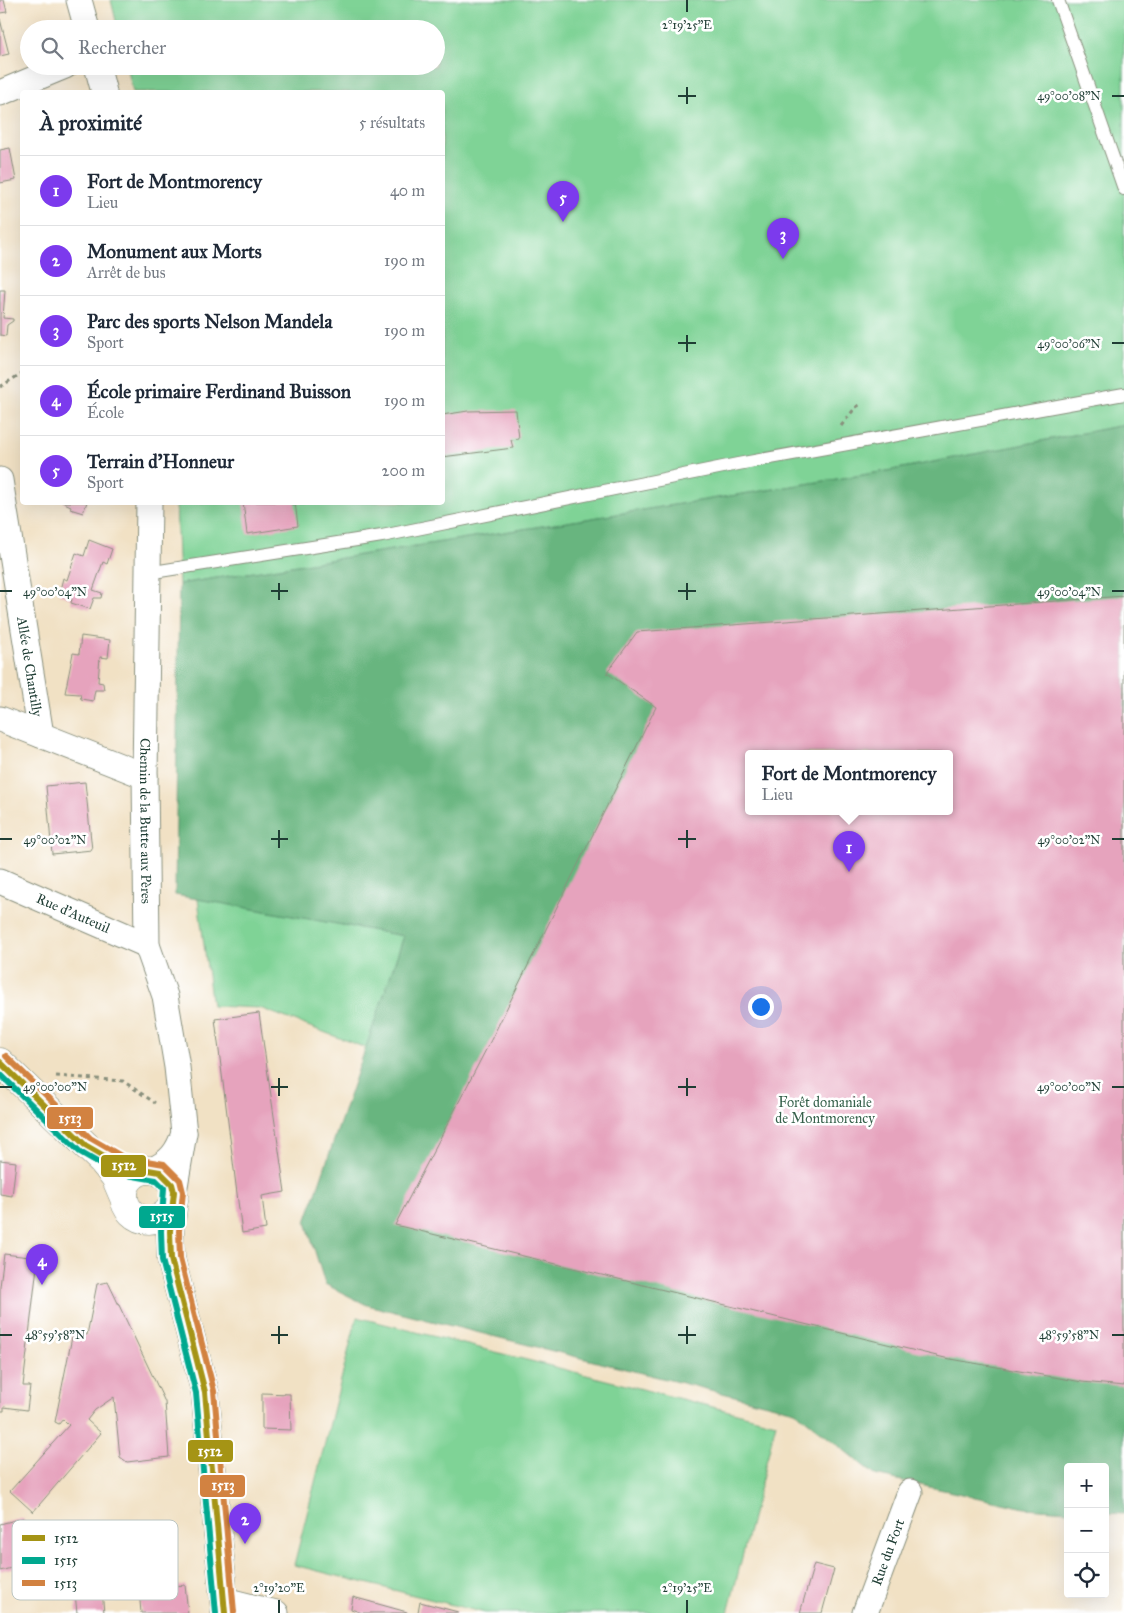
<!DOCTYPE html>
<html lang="fr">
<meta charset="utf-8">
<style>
:root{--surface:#fff;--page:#f2f2f3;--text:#1f2937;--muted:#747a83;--line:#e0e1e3;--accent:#7c3aed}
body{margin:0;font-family:"IM FELL Great Primer",serif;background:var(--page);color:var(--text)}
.controls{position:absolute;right:15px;bottom:15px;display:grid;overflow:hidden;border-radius:5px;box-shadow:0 5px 20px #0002}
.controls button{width:45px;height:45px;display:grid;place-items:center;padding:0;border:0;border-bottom:1px solid var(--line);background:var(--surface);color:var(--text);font:25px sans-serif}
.you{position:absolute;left:760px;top:1006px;width:18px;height:18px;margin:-12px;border:4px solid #fff;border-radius:50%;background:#1a73e8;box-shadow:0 0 0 8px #1a73e833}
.badge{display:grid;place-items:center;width:32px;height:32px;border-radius:50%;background:var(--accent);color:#fff;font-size:16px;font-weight:700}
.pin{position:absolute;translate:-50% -41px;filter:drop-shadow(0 1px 2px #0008)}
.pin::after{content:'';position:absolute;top:26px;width:18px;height:15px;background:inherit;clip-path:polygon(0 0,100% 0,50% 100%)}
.popup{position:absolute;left:745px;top:750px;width:208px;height:65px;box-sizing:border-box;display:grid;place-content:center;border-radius:5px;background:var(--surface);filter:drop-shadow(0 1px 4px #0005);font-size:16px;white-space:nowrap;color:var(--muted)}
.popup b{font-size:19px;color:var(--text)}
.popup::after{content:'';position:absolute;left:50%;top:100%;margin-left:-10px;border:10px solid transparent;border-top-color:var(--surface)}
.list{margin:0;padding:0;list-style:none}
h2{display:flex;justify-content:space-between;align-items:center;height:65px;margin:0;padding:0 20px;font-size:21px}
h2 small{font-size:16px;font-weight:400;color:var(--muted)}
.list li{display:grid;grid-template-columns:32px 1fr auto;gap:15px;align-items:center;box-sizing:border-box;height:70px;padding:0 20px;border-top:1px solid var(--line)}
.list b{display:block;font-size:19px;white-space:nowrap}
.list p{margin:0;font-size:16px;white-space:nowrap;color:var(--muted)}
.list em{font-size:16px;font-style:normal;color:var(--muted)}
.icon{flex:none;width:28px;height:28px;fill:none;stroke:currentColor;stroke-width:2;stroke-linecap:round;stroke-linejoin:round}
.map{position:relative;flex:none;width:1124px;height:1613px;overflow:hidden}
.search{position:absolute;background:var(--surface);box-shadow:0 5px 20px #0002;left:20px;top:20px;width:425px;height:55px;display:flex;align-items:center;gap:12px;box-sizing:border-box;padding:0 18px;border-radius:28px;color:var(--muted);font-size:19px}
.panel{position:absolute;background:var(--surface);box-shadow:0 5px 20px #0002;left:20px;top:90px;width:425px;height:415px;border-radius:5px}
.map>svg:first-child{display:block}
.green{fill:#7fd396;stroke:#4f8865}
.forest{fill:#67b57f;stroke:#43795a;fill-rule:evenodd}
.building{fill:#e6a3bd;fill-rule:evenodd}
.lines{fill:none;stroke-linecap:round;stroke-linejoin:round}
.lane-casing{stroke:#888f7c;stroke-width:14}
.street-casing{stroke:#888f7c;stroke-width:27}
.secondary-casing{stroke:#888f7c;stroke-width:29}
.path{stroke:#888f7c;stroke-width:3;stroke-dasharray:4 4;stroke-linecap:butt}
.lane{stroke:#fff;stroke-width:12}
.street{stroke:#fff;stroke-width:25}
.secondary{stroke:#fff;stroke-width:28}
.bus-1-casing{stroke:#fff;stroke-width:10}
.bus-2-casing{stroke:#fff;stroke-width:10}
.bus-3-casing{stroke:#fff;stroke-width:10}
.bus-1{stroke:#a59415;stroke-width:6}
.bus-2{stroke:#00a88f;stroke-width:6}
.bus-3{stroke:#d28241;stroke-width:6}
.ticks{fill:none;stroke:#1f3d34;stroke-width:2}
.labels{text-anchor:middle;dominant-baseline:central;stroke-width:5;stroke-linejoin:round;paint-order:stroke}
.street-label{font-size:14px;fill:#1f3d34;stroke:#fff}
.park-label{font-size:14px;fill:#37624c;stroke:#fff}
.key{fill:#fff;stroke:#bcc5c2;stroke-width:1}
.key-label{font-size:14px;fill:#1f3d34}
.ticks-label{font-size:12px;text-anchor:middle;fill:#1f3d34;stroke:#fff;stroke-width:5;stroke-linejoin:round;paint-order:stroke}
.line-badge{stroke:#fff;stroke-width:2}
.badge-label{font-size:14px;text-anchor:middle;font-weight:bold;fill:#fff}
</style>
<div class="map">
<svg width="1124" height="1613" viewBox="0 0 1124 1613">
<rect width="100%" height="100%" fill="#fff"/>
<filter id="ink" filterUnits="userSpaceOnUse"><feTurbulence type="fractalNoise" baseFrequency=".02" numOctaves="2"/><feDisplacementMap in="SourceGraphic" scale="10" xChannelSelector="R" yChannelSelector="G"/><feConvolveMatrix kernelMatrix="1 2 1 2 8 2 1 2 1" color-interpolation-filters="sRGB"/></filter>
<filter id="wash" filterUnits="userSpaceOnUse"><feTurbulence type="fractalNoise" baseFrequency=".0096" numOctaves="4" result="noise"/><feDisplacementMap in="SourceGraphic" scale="20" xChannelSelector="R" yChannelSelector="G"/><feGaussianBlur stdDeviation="1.12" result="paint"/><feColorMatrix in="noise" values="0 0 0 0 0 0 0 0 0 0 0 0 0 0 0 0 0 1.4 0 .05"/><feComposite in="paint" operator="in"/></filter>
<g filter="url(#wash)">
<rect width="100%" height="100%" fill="#f1e1c4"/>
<path class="green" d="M111,0h1013v425l-237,46 -708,113 -3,-81 266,-1v-410h-309l-6,-26h309v-37h-318z
M198,899l206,37 -38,112 -106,-40 -48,-2z
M357,1317l419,106 -48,190h-243l-191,-48z"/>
<path class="forest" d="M1124,425v1089l-19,-1v-46h-37v44l-43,-3 -150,-33 -80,-64 -428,-106 -42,-21 -19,-62 98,-286 -229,-41 4,-311 708,-113zM749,753h200v58h-200z"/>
<g id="blocks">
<path class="building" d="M0,0h4l3,12 -7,1z
M0,19l9,35 -9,2z
M10,148l6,32 -16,3v-33z
M0,290h5l-2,28 10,1v2l-6,4 -1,11 -6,-1z
M516,410l3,29 -8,1 2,8 -71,9v-42l26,-4z
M62,502h25l-4,11 -13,-4 1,-3z
M243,502h52l3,24 -51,8z
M89,540l23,9 -5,15 -4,-2 -10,28 9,3 -1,5h-7l-4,11 -19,-6 1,-4 -13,-5 4,-16 4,2 9,-27 8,3z
M1124,596v790l-42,-4 -137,-24 -550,-133 97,-187 164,-331 -49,-34 30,-41zM749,753h200v58h-200z
M81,636l29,4 -2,18 -8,-1 -2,25 5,1 1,7h-9l-2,11 -12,-2 -1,-5 -15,-1 8,-40 6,1z
M85,782l7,68 -40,4 -6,-68z
M259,1013l26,179 -23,4 4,33 -24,4 -27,-214z
M0,1160l16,2 -4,34 -12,-2z
M4,1254l34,4 -15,128h7l-3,24 -23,-3v4h-4v-124z
M108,1282l57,120 4,55 -42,5 -7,-5 -6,-60 -19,13 -8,10 14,13 -68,79 -23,-21 59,-66 -6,-6 -4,5 -4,-2 18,-90 14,3 10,-51z
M262,1393l28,1 1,36 -29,-1z
M23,1518l11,44 -34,9v-47z
M814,1564l20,5 -12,44h-22z
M185,1585l3,28h-47l-2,-24z
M102,1590l2,23h-27l-2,-20z
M353,1597l54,15v1h-45l-11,-4z
M420,1602l38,10v1h-40z"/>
</g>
</g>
<g filter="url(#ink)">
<use href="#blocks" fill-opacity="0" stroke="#888f7c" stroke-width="1"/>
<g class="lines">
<g class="lane-casing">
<path id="lane" d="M1058,0l66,189
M147,573l235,-37 356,-72 386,-70"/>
</g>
<g class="street-casing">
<g id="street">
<path d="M79,0l8,29"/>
<path d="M97,66l7,26"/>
<path d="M0,93l65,-27"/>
<path id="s1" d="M0,480l41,255"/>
<path id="s2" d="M149,502l-4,274 2,169 18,51 12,71 7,66"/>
<path d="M0,719l145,57"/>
<path id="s3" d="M0,881l147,64"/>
<path d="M152,1170c18,-8 26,-18 32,-37l-10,59"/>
<path d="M224,1600l52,13"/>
<path id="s4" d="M865,1613l45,-121"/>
</g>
</g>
<g class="secondary-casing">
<path id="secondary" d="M0,1062l102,99 13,16 9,21
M124 1195a25 25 0 1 1 50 0a25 25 0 1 1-50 0Z
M174,1200l-4,31 1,28 34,133 20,221"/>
</g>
<path class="path" d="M0,387l22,-14
M841,426l14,-18 6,-4
M56,1076l67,5 32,22"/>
<use href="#lane" class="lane"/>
<use href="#street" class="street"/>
<use href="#secondary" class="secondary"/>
<g class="bus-1-casing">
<path id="bus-1" d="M0,1062l85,83 35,20 40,7 12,12 2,8 -4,39 1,28 34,133 20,221"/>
</g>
<g class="bus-2-casing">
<path id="bus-2" d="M0,1074l80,78 36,21 40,7 8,8 -3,43 1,29 34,133 20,220"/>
</g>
<g class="bus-3-casing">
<path id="bus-3" d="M6,1056l84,82 33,19 41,7 16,16 3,12 -4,39 1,27 34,133 20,221"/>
</g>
<use href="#bus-1" class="bus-1"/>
<use href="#bus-2" class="bus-2"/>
<use href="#bus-3" class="bus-3"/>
</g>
</g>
<path class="ticks" d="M687,0v12M687,87v17M678,96h18M1112,96h12M687,335v17M678,343h18M1112,343h12M279,583v17M687,583v17M0,591h12M271,591h17M678,591h18M1112,591h12M279,830v18M687,830v18M0,839h12M271,839h17M678,839h18M1112,839h12M279,1078v18M687,1078v18M0,1087h12M271,1087h17M678,1087h18M1112,1087h12M279,1326v18M687,1326v18M0,1335h12M271,1335h17M678,1335h18M1112,1335h12M279,1600v13M687,1600v13"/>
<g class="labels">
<g class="street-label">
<text stroke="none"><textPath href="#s1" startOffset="189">Allée de Chantilly</textPath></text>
<text stroke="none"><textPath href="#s2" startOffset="319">Chemin de la Butte aux Pères</textPath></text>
<text stroke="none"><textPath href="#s3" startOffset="80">Rue d'Auteuil</textPath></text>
<text stroke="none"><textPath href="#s4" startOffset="65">Rue du Fort</textPath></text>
</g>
<g class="park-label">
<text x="825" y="1102">Forêt domaniale<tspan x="825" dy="16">de Montmorency</tspan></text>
</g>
</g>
<rect x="12" y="1520" width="166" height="80" rx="8" class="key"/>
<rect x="22" y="1535" width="23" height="6" fill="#a59415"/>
<rect x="22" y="1557" width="23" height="7" fill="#00a88f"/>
<rect x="22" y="1580" width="23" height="6" fill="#d28241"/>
<g class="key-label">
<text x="54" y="1543">1512</text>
<text x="54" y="1565">1515</text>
<text x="54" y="1588">1513</text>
</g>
<g class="ticks-label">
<text x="687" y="29">2°19'25"E</text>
<text x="1069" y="100">49°00'08"N</text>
<text x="1069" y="348">49°00'06"N</text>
<text x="55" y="596">49°00'04"N</text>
<text x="1069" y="596">49°00'04"N</text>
<text x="55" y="844">49°00'02"N</text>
<text x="1069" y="844">49°00'02"N</text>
<text x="55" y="1091">49°00'00"N</text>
<text x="1069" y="1091">49°00'00"N</text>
<text x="55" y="1339">48°59'58"N</text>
<text x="1069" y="1339">48°59'58"N</text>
<text x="279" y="1592">2°19'20"E</text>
<text x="687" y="1592">2°19'25"E</text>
</g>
<g class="line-badge">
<rect x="46" y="1106" width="48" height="24" rx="5" fill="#d28241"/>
<rect x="100" y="1154" width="47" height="24" rx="5" fill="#a59415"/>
<rect x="138" y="1205" width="48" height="24" rx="5" fill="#00a88f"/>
<rect x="187" y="1439" width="47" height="24" rx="5" fill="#a59415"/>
<rect x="199" y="1474" width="47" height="24" rx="5" fill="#d28241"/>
</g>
<g class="badge-label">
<text x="70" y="1123">1513</text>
<text x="124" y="1170">1512</text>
<text x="162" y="1221">1515</text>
<text x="210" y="1456">1512</text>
<text x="223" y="1490">1513</text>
</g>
</svg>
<div class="controls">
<button>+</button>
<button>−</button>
<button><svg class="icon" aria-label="locate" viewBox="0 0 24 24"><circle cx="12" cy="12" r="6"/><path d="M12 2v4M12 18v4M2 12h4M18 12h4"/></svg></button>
</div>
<div class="you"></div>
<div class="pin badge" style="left:849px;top:872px">1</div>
<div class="popup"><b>Fort de Montmorency</b>Lieu</div>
<div class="pin badge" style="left:245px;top:1544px">2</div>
<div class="pin badge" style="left:783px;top:259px">3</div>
<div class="pin badge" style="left:42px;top:1285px">4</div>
<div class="pin badge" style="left:563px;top:222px">5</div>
<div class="search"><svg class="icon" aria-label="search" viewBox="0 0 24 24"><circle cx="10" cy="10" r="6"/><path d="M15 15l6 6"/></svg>Rechercher</div>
<section class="panel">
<h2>À proximité<small>5 résultats</small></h2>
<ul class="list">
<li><span class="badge">1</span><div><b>Fort de Montmorency</b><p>Lieu</p></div><em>40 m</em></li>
<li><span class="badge">2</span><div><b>Monument aux Morts</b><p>Arrêt de bus</p></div><em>190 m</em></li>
<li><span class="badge">3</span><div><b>Parc des sports Nelson Mandela</b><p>Sport</p></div><em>190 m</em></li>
<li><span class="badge">4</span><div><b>École primaire Ferdinand Buisson</b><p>École</p></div><em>190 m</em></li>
<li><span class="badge">5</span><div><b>Terrain d'Honneur</b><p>Sport</p></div><em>200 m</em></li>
</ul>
</section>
</div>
